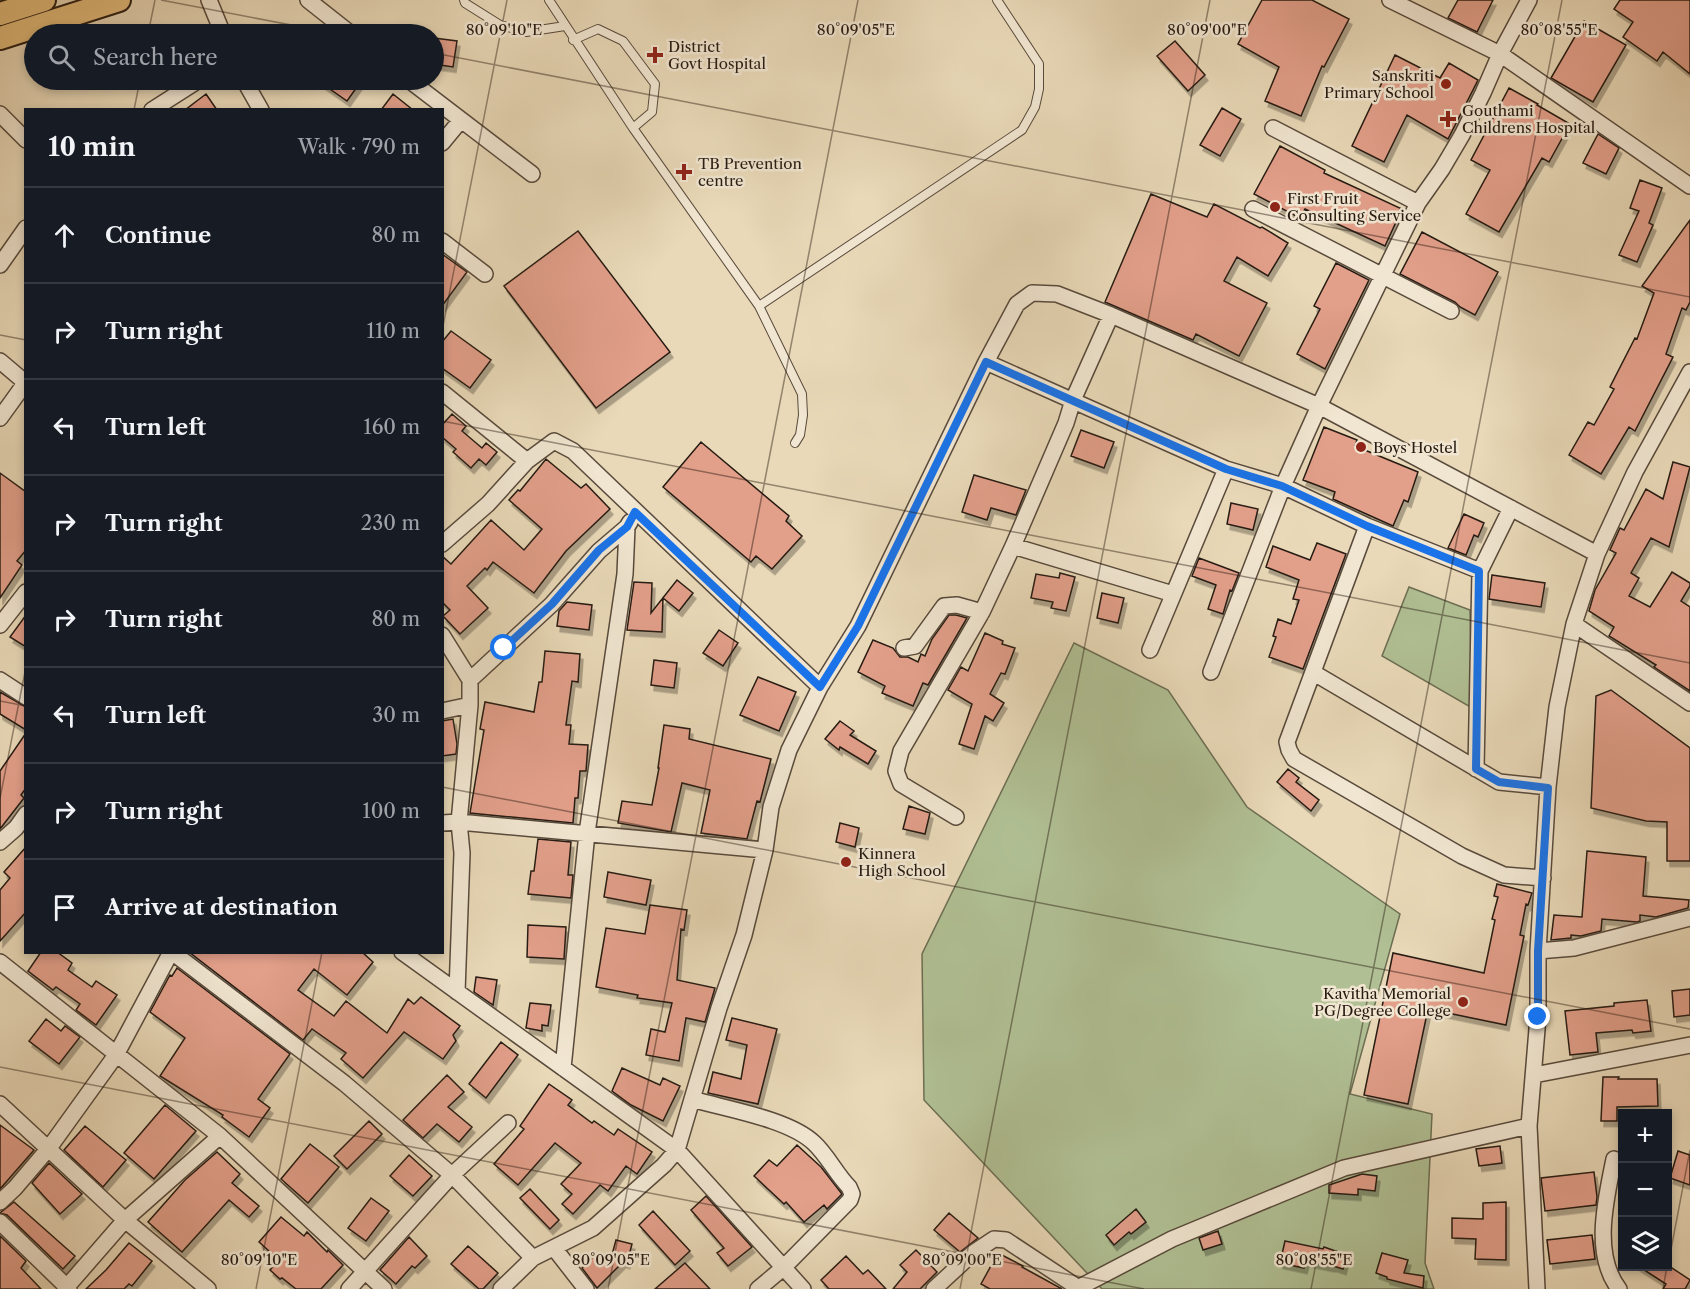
<!DOCTYPE html>
<meta charset="utf-8">
<style>
:root{--surface:#171b24;--page:#20242c;--text:#f1f3f6;--muted:#9ea1a6;--line:#363941}
body{margin:0;font-family:"Libre Caslon Text",serif;background:var(--page);color:var(--text)}
.controls{position:absolute;right:18px;bottom:18px;display:grid;overflow:hidden;border-radius:0px;box-shadow:0 3px 9px #0003}
.controls button{width:54px;height:54px;display:grid;place-items:center;padding:0;border:0;border-bottom:2px solid var(--line);background:var(--surface);color:var(--text);font:30px sans-serif}
.stop{position:absolute;width:18px;height:18px;margin:-14px;border:4px solid #1a73e8;border-radius:50%;background:#fff}
.stop.end{background:#1a73e8;border-color:#fff;box-shadow:0 2px 6px #0008}
.list{margin:0;padding:0;list-style:none}
h2{display:flex;justify-content:space-between;align-items:center;height:78px;margin:0;padding:0 24px;font-size:26px}
h2 small{font-size:20px;font-weight:400;color:var(--muted)}
.list li{display:grid;grid-template-columns:39px 1fr auto;gap:18px;align-items:center;box-sizing:border-box;height:96px;padding:0 24px;border-top:2px solid var(--line)}
.list b{display:block;font-size:22px;white-space:nowrap}
.list em{font-size:20px;font-style:normal;color:var(--muted)}
.icon{flex:none;width:33px;height:33px;fill:none;stroke:currentColor;stroke-width:2;stroke-linecap:round;stroke-linejoin:round}
.map{position:relative;flex:none;width:1690px;height:1289px;overflow:hidden}
.search{position:absolute;background:var(--surface);box-shadow:0 3px 9px #0003;left:24px;top:24px;width:420px;height:66px;display:flex;align-items:center;gap:15px;box-sizing:border-box;padding:0 21px;border-radius:33px;color:var(--muted);font-size:22px}
.panel{position:absolute;background:var(--surface);box-shadow:0 3px 9px #0003;left:24px;top:108px;width:420px;height:846px;border-radius:0px}
.map>svg:first-child{display:block}
.green{fill:#b0c094;stroke:#6c6e53;stroke-width:1.5}
.building{fill:#e29f8a;stroke:#271b12;stroke-width:1.5;filter:url(#shadow)}
.lines{fill:none;stroke-linecap:round;stroke-linejoin:round}
.lane-casing{stroke:#584a3c;stroke-width:10}
.street-casing{stroke:#584a3c;stroke-width:18}
.primary-casing{stroke:#271b12;stroke-width:26}
.lane{stroke:#f1e6d1;stroke-width:8}
.street{stroke:#f1e6d1;stroke-width:15}
.primary{stroke:#e4bc7c;stroke-width:22}
.route{stroke:#1a73e8;stroke-width:8}
.ticks{fill:none;stroke:#271b12;stroke-width:1.5;stroke-opacity:0.45}
.poi-dot{fill:#8f2418;stroke:#f1e6d1;stroke-width:2}
.labels{text-anchor:middle;dominant-baseline:central;stroke-width:5;stroke-linejoin:round;paint-order:stroke}
.poi-label{font-size:15px;fill:#271b12;stroke:#f1e6d1;text-anchor:start}
.ticks-label{font-size:15px;text-anchor:middle;fill:#271b12;stroke:#f1e6d1;stroke-width:5;stroke-linejoin:round;paint-order:stroke}
</style>
<div class="map">
<svg width="1690" height="1289" viewBox="0 0 1690 1289">
<defs>
<filter id="shadow"><feDropShadow dx="3" dy="5.5" stdDeviation="0" flood-color="#0004"/></filter>
</defs>
<rect width="100%" height="100%" fill="#e9d9b8"/>
<filter id="stains"><feTurbulence type="fractalNoise" baseFrequency=".00333" numOctaves="4"/><feColorMatrix values="0 0 0 0 .2 0 0 0 0 .09 0 0 0 0 .02 0 0 0 .5 -.17"/></filter>
<radialGradient id="worn" r=".72"><stop offset=".6" stop-color="#630" stop-opacity="0"/><stop offset="1" stop-color="#630" stop-opacity=".3"/></radialGradient>
<path class="green" d="M1409,587l61,23 2,98 -90,-52z
M1074,643l94,47 79,117 153,107 -50,180 82,20 -7,149 9,26h-332l-178,-189 -2,-146z"/>
<path class="building" d="M1262,0h50l37,19 -25,48 -2,-1 -21,50 -36,-15 14,-34 -41,-23z
M1458,0h35l-16,32 -29,-14z
M1620,0h70v74l-27,-22 -6,9 -34,-24 10,-15 -19,-13z
M1584,21l42,24 -33,57 -42,-24z
M434,38l23,3 -4,26 -19,-3z
M1175,41l30,34 -17,16 -31,-35z
M1395,55l45,23 9,-15 29,17 -30,59 -41,-24 -23,47 -32,-16z
M317,80h45l-15,21z
M1509,88l29,16 -1,1 33,19 -21,38 -7,-4 -43,74 -33,-18 24,-44 -19,-10z
M206,94l11,16h-32z
M393,94l20,16h-32z
M1222,108l19,11 -21,37 -20,-11z
M1598,134l21,14 -13,26 -23,-11z
M1280,146l45,24 -1,3 78,36 -17,37 -80,-37 -5,9 -46,-24z
M1640,180l22,8 -13,35 4,2 -16,37 -18,-7 20,-44 -9,-3z
M1151,194l56,23 7,-13 46,24 2,-1 26,16 -20,33 -31,-19 -13,24 43,22 -28,53 -43,-22 -3,6 -88,-38z
M1690,220v82l-4,8 -4,-2 -16,46 7,3 -38,74 -6,-4 -28,47 -32,-19 19,-33 6,3 20,-36 -4,-2 25,-49 2,1 17,-46 -12,-7z
M578,231l92,121 -74,56 -92,-122z
M1422,232l76,40 -23,43 -15,-8 -5,-5 -55,-28z
M442,254l25,18 -25,34z
M1336,263l33,17 -44,89 -28,-15 23,-45 -6,-3z
M451,331l40,29 -21,28 -28,-20v-26z
M452,414l14,12 -4,5 20,17 4,-5 11,9 -11,13 -7,-6 -8,9 -18,-16 3,-3 -14,-12v-12z
M1324,427l33,13 -2,6 63,26 -10,30 -4,-2 -11,26 -60,-27 2,-7 -32,-12z
M1081,430l33,12 -10,26 -33,-12z
M701,442l88,74 -3,5 16,15 -30,33 -16,-13 -5,6 -88,-75z
M546,459l35,29 5,-4 24,25 -44,42 -32,42 -41,-31 -6,8 -2,-2 -18,18 21,22 -28,26 -17,-18 7,-6 -8,-8v-46l9,8 40,-44 33,30 18,-21 -33,-29 9,-10 2,1z
M1673,462l17,5 -21,80 -18,-9 -20,35 8,5 -10,18 21,11 22,-35 18,11v3l-9,15 9,6v84l-36,-24 2,-2 -47,-29 5,-9 -25,-16 6,-21 21,-37 -6,-3 10,-22 4,2 22,-41 17,10z
M0,473l26,19v58l-9,11 5,4 -22,33z
M974,475l52,15 -10,25 -25,-7 -4,12 -25,-8z
M1231,503l27,6 -5,21 -26,-6z
M1464,514l20,9 -6,14 -4,-2 -8,20 -18,-7z
M1317,543l29,11 -43,115 -34,-12 7,-20 -3,-1 5,-17 13,5 8,-24 -6,-1 6,-19 -33,-13 7,-21 37,14z
M1199,558l40,15 -7,18 -2,-1 -7,24 -15,-5 8,-24 -24,-9z
M1060,573l15,4 -9,34 -15,-3 2,-6 -22,-4 5,-24 23,4z
M1492,575l53,8 -4,24 -52,-8z
M677,580l16,13 -14,18 -16,-13 -1,34 -35,-2 7,-48 18,1 -1,30z
M1102,593l22,5 -6,25 -21,-5z
M567,602l25,3 -3,25 -32,-4 2,-15z
M26,615v32l-16,-10z
M949,615h7l11,3 -39,67 -5,-2 -10,23 -31,-13 3,-7 -27,-14 15,-32 20,8 7,9h8l10,5 3,-8 4,2 7,-17z
M719,630l19,13 -15,23 -20,-13z
M985,633l18,8 -1,3 13,4 -10,26 -4,-1 -11,21 14,9 -11,18 -8,-5 -11,33 -15,-5 13,-40 -24,-14 13,-23 7,4z
M545,651l35,3 -2,28 -6,-1 -6,44h5l-2,19 19,1 -2,26h-6l-2,27h-3l-2,25 -103,-10 14,-83 -4,-1 5,-27 49,10 5,-30h3z
M654,660l23,3 -3,25 -23,-3z
M758,677l38,15 -17,39 -39,-16z
M1611,690l79,58v113h-23v-39l-21,-1 -55,-13 5,-112z
M0,692l26,15v23l-26,-16z
M453,719l4,25 -1,10 -14,2v-35z
M840,721l14,10 -4,4 26,16 -8,13 -28,-17 -1,3 -14,-11z
M664,725l26,4 -1,10 82,20 -11,43 -3,-1 -10,38 -46,-6 9,-43 -28,-7 -11,49 -53,-9 4,-22 30,4 7,-37h-1z
M26,733v55l-5,7 3,3 -24,31v-58z
M1288,769l11,9 -3,4 23,18 -8,11 -34,-29z
M909,806l21,7 -5,21 -22,-5z
M840,823l19,5 -4,19 -19,-5z
M538,839l33,3 -3,33h5l-2,23 -43,-4 3,-23h3z
M26,847v65l-26,29v-51l10,-12 -6,-6z
M1587,851l59,6 -3,39 46,4 -1,8 -32,9 -16,-2v6l-3,1 -35,-3 -1,12 -20,5 -10,-1v3l-20,2 3,-25 28,2z
M608,872l43,8 -5,25 -42,-8z
M1497,884l35,9 -4,12 -2,-1 -6,31 4,1 -18,89 -78,-16 -20,95 -44,-9 29,-142 91,20 11,-53 -3,-1 6,-22 -4,-1z
M650,905l37,5 -3,20 -3,-1 -4,51 38,8 -10,34 -19,-4 -7,43 -33,-6 5,-26 14,3 7,-29 -35,-5 1,-3 -42,-8 10,-59 39,6z
M528,925l38,2 -2,32 -37,-2z
M41,952h16l15,11 -4,7 24,17 4,-6 21,14 -21,30 -20,-15 4,-6 -24,-17 -3,3 -25,-19z
M189,952h173l11,10 -26,33 -33,-26 -16,21 36,26 12,-15 41,32 21,-34 6,5 7,-7 39,29 -7,9 3,6 -13,18 -39,-27 -41,46 -22,-19 5,-6 -34,-24 -9,11z
M177,968l113,86 -32,45 12,9 -21,29 -27,-20 1,-2 -63,-39 25,-38 -35,-26 20,-37 2,1z
M476,977l21,3 -4,25 -19,-13z
M1690,989v26l-16,2 -2,-26z
M1647,1000l4,31 -18,2 -1,-3 -36,3 2,19 -28,3 -5,-44 49,-5v-3z
M530,1003l21,2 -3,21 -6,-1v6l-16,-3z
M732,1018l45,11 -19,75 -50,-11 5,-21 28,7 6,-34 -21,-5z
M46,1019l15,12 4,-5 15,11 -21,27 -30,-23z
M501,1042l17,13 -32,43 -17,-14z
M622,1068l38,17 3,-7 17,8 -17,35 -32,-16 -19,-14z
M447,1075l17,17 -16,15 24,20 -13,15 -22,-18 -14,14 -20,-18z
M1603,1077h16l-1,2h39l1,27 -41,1v14h-16z
M549,1084l23,16 -4,5 24,18 2,-2 20,14 4,-6 34,23 -15,22 -11,-8 -18,25 -8,-6 -27,29 -11,-10 10,-10 -11,-10 20,-21 -26,-20 -37,42 -24,-21 30,-35 -4,-3z
M165,1105l31,26 -42,48 -30,-26z
M369,1121l13,13 -35,35 -13,-13z
M0,1125l34,25 -34,39z
M85,1126l41,34 -23,27 -39,-37z
M310,1144l29,23 -31,36 -27,-24z
M797,1145l24,22 21,27 -15,15 -3,-4 -20,17 -18,-20 -2,2 -30,-28 15,-16 8,6z
M1500,1146l2,17 -23,3 -3,-17z
M1678,1151l12,4v30l-20,-7z
M217,1152l23,22 -8,9 27,23 -10,11 -20,-17 -47,52 -34,-30 37,-42z
M409,1155l23,21 -19,20 -23,-20z
M49,1163l33,31 -22,20 -28,-31z
M1594,1172l3,25 -1,8 -51,6 -4,-33z
M1362,1174l15,2 -2,15 -17,-2v6l-29,-2v-8z
M530,1189l29,31 -9,9 -30,-31z
M706,1196l46,51 -24,19 -11,-13 7,-5 -33,-38z
M371,1198l18,13 -23,30 -18,-13z
M14,1202l61,54 -12,13 -56,-54 -7,-2z
M1506,1202v58l-31,-1 1,-20 -24,-1v-20l31,1v-16z
M1136,1209l10,13 -15,12 -2,-2 -15,13 -8,-10z
M653,1211l37,40 -15,14 -36,-40z
M949,1213l29,25 -18,14 -26,-22z
M281,1217l23,19 3,-4 20,20 1,-2 15,15 -22,24h-25l-14,-11 -2,1 -10,-9 9,-10 -20,-18z
M1218,1231l4,13 -19,6 -4,-12z
M1592,1235l3,24 -45,5 -3,-24z
M0,1236l26,25 -5,7 20,21h-41z
M409,1237l18,19 -12,12 -3,-2 -16,18 -16,-14z
M616,1240l16,4 -5,19 -4,-1 -26,26 -15,-20 14,-14 13,12z
M1285,1241l38,8 1,-2 23,8 -4,14 -13,-4v1l-24,-5 -2,7 -24,-5z
M129,1243l23,18 -20,25 -3,-2 -5,5h-38l20,-19z
M468,1246l30,27 -15,16h-4l-28,-25z
M916,1250l21,22 -17,17h-27l14,-17 -7,-7z
M998,1253l25,13 -1,1 40,22h-72l-9,-5z
M1382,1253l26,7 -4,13 20,3 -1,12 -36,-9v-2l-11,-4z
M846,1256l17,18 5,-4 18,19h-57l-8,-9z
M685,1263l25,26h-55z
M1638,1266h31l21,14 -5,9h-22l3,-5z"/>
<g class="lines">
<g class="lane-casing">
<path id="lane" d="M464,0l1,3 35,22 26,7 39,-6
M549,0l84,128 126,178 263,-176 13,-23 4,-18v-25l-42,-64
M573,40l25,-11 25,12 32,43 -3,28 -19,16
M759,306l43,88 1,21 -3,20 -5,8"/>
</g>
<g class="street-casing">
<path id="street" d="M209,0l14,34
M308,0l43,34
M1390,0l110,54 190,132
M244,80l17,30
M409,80l123,94
M152,110l47,-30
M0,114l26,26
M1273,128l145,75
M442,143l19,-23
M1253,209l198,102
M442,241l43,33
M0,265l26,-37
M0,361l26,22
M986,362l240,107 57,17 84,40 113,45
M442,392l85,69
M0,418l26,-36
M1367,526l-80,216 2,8 5,9 168,97 42,19 39,3
M442,544l46,-40 39,-43 27,-20 19,10 247,236
M1013,546l160,48
M1574,624l116,79
M0,625l26,-33
M442,635l28,45
M904,648l11,-2 29,-40 13,-1 25,7
M1150,650l76,-181
M1211,672l72,-186 36,-80 99,-203 24,-34 20,-34 21,-42 17,-39 29,-54
M1314,673l185,109 49,5
M0,680l26,17
M442,711l28,-6v-25l82,-76 47,-53 28,-24 3,-5
M1476,769l4,-198 31,-63
M956,817l-55,-33 -5,-13 5,-20 81,-139 31,-66 53,-123 7,-23 38,-85
M442,823l17,-1 306,28
M0,842l16,-14 10,-14
M1538,951l36,-3 116,-30
M172,952l172,131 108,92 81,83
M402,952l275,198 126,139
M0,962l220,174 164,153
M457,992l5,-139 -3,-31 11,-117
M563,1068l24,-235 38,-259 2,-47
M1534,1075l156,-30
M692,1099c34,10 97,20 122,44 14,13 22,31 35,44l3,7 -2,6 -67,68 -25,21
M0,1104l125,116 83,69
M1614,1159c-8,40 -22,95 5,130
M0,1202l15,-14 34,-40 67,-93 55,-103
M0,1222l69,67
M554,1248l32,41
M65,1289l60,-69 95,-84
M349,1289l103,-114 56,-52
M501,1289l32,-31 60,-30 71,-63 13,-15 42,-142 25,-73 21,-85 6,-43 18,-57 31,-63 38,-61 128,-264 31,-58 15,-11 25,1 54,21 208,91 278,148
M934,1289l39,-36 21,-14 12,1 71,47
M1076,1289l96,-50 172,-71 185,-42
M1537,1289l-8,-163 9,-109v-66l10,-164 9,-80 17,-83 23,-70 38,-82 55,-100"/>
</g>
<g class="primary-casing">
<path id="primary" d="M0,14l44,-14
M0,38l119,-38"/>
</g>
<use href="#lane" class="lane"/>
<use href="#street" class="street"/>
<use href="#primary" class="primary"/>
</g>
<g class="lines">
<path class="route" d="M504,648l48,-44 47,-54 28,-23 8,-15 185,175 38,-61 128,-264 240,107 56,17 85,40 112,45 -3,198 23,13 49,6 -10,163v66"/>
</g>
<path class="ticks" d="M161,0l177,34M148,34l7,-34M434,53l1256,244M134,110l6,-30M442,331l65,-331M0,335l26,5M442,421l1248,242M0,701l26,5M442,787l1248,242M0,798l26,-131M0,1067l1144,222M1668,1265l22,-115M256,1289l66,-337M608,1289l250,-1289M960,1289l250,-1289M1311,1289l251,-1289M1663,1289l4,-23"/>
<g class="poi-dot">
<path d="M652 46h6v6h6v6h-6v6h-6v-6h-6v-6h6z"/>
<circle cx="1446" cy="84" r="6"/>
<path d="M1445 110h6v6h6v6h-6v6h-6v-6h-6v-6h6z"/>
<path d="M681 163h6v6h6v6h-6v6h-6v-6h-6v-6h6z"/>
<circle cx="1275" cy="207" r="6"/>
<circle cx="1361" cy="447" r="6"/>
<circle cx="846" cy="862" r="6"/>
<circle cx="1463" cy="1002" r="6"/>
</g>
<g class="labels">
<g class="poi-label">
<text x="668" y="46">District<tspan x="668" dy="17">Govt Hospital</tspan></text>
<text x="1434" y="75" text-anchor="end">Sanskriti<tspan x="1434" dy="17">Primary School</tspan></text>
<text x="1462" y="110">Gouthami<tspan x="1462" dy="17">Childrens Hospital</tspan></text>
<text x="698" y="163">TB Prevention<tspan x="698" dy="17">centre</tspan></text>
<text x="1287" y="198">First Fruit<tspan x="1287" dy="17">Consulting Service</tspan></text>
<text x="1373" y="447">Boys Hostel</text>
<text x="858" y="853">Kinnera<tspan x="858" dy="17">High School</tspan></text>
<text x="1451" y="993" text-anchor="end">Kavitha Memorial<tspan x="1451" dy="17">PG/Degree College</tspan></text>
</g>
</g>
<g class="ticks-label">
<text x="504" y="35">80°09'10"E</text>
<text x="856" y="35">80°09'05"E</text>
<text x="1207" y="35">80°09'00"E</text>
<text x="1559" y="35">80°08'55"E</text>
<text x="259" y="1265">80°09'10"E</text>
<text x="611" y="1265">80°09'05"E</text>
<text x="962" y="1265">80°09'00"E</text>
<text x="1314" y="1265">80°08'55"E</text>
</g>
<rect width="100%" height="100%" filter="url(#stains)"/>
<rect width="100%" height="100%" fill="url(#worn)"/>
</svg>
<div class="controls">
<button>+</button>
<button>−</button>
<button><svg class="icon" aria-label="layers" viewBox="0 0 24 24"><path d="M12 4l9 5-9 5-9-5zM3 14l9 5 9-5"/></svg></button>
</div>
<div class="stop" style="left:504px;top:648px"></div>
<div class="stop end" style="left:1538px;top:1017px"></div>
<div class="search"><svg class="icon" aria-label="search" viewBox="0 0 24 24"><circle cx="10" cy="10" r="6"/><path d="M15 15l6 6"/></svg>Search here</div>
<section class="panel">
<h2>10 min<small>Walk · 790 m</small></h2>
<ul class="list">
<li><svg class="icon" aria-label="ahead" viewBox="0 0 24 24"><path d="M12 20V5M6 11l6-6 6 6"/></svg><div><b>Continue</b></div><em>80 m</em></li>
<li><svg class="icon" aria-label="right" viewBox="0 0 24 24"><path d="M7 20v-9h11M14 6l5 5-5 5"/></svg><div><b>Turn right</b></div><em>110 m</em></li>
<li><svg class="icon" aria-label="left" viewBox="0 0 24 24"><path d="M17 20v-9H6M10 6l-5 5 5 5"/></svg><div><b>Turn left</b></div><em>160 m</em></li>
<li><svg class="icon" aria-label="right" viewBox="0 0 24 24"><path d="M7 20v-9h11M14 6l5 5-5 5"/></svg><div><b>Turn right</b></div><em>230 m</em></li>
<li><svg class="icon" aria-label="right" viewBox="0 0 24 24"><path d="M7 20v-9h11M14 6l5 5-5 5"/></svg><div><b>Turn right</b></div><em>80 m</em></li>
<li><svg class="icon" aria-label="left" viewBox="0 0 24 24"><path d="M17 20v-9H6M10 6l-5 5 5 5"/></svg><div><b>Turn left</b></div><em>30 m</em></li>
<li><svg class="icon" aria-label="right" viewBox="0 0 24 24"><path d="M7 20v-9h11M14 6l5 5-5 5"/></svg><div><b>Turn right</b></div><em>100 m</em></li>
<li><svg class="icon" aria-label="arrive" viewBox="0 0 24 24"><path d="M6 21V4h12l-3 4 3 4H6"/></svg><div><b>Arrive at destination</b></div></li>
</ul>
</section>
</div>
